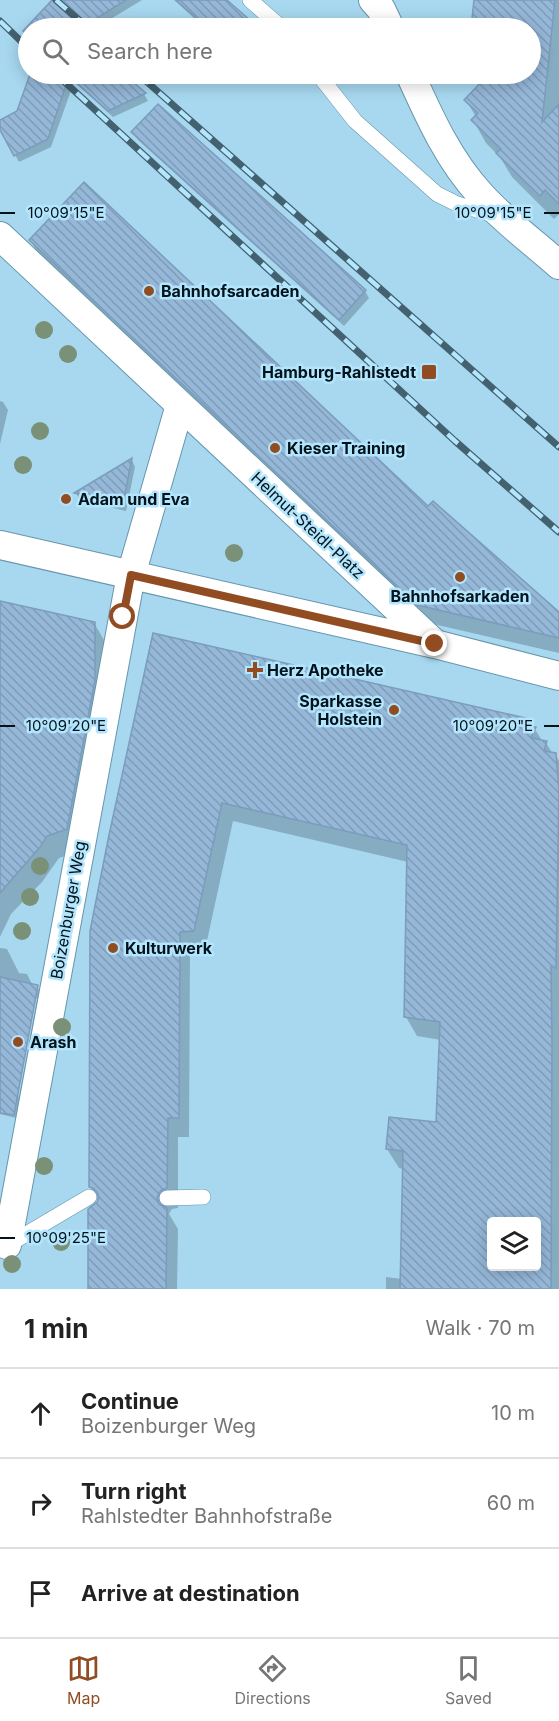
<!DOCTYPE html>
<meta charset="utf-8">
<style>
:root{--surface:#fff;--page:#f6f6f6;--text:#222;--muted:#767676;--line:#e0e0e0;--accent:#914c22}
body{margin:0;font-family:Inter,sans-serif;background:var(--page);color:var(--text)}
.controls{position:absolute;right:18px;bottom:18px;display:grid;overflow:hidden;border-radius:6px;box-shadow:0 3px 15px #0003}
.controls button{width:54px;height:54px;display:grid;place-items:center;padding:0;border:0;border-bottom:2px solid var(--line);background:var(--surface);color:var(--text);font:30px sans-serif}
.stop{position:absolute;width:18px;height:18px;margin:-14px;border:4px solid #914c22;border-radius:50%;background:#fff}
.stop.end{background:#914c22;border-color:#fff;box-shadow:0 2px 6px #0008}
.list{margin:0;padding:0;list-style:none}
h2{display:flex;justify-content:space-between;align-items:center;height:78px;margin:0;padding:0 24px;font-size:26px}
h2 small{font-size:20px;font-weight:400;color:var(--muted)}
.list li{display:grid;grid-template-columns:39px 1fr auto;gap:18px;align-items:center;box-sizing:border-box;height:90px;padding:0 24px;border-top:2px solid var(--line)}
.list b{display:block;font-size:22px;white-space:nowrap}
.list p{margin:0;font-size:20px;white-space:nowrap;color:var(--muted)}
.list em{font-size:20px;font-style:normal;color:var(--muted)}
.icon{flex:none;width:33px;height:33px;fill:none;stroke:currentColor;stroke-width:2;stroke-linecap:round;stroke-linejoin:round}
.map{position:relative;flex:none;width:559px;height:1289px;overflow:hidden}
.search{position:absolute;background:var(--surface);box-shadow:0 3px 15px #0003;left:18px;right:18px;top:18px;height:66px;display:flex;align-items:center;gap:15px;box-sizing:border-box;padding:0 21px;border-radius:33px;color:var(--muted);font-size:22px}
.sheet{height:348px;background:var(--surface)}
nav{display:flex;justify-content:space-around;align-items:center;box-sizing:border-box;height:84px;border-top:2px solid var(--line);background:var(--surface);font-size:16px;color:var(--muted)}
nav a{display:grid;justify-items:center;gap:3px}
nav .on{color:var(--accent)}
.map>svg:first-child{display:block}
.shadow{fill:#0003;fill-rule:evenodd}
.building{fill:url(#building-back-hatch);stroke:#7b9cbc;stroke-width:1.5;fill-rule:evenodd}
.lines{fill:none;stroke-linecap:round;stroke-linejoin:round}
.lane-casing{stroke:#6696ac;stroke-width:16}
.street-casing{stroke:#6696ac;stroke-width:30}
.lane{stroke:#fff;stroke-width:15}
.street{stroke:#fff;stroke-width:28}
.rail-casing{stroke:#43616f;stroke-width:7}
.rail{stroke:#b3e5fd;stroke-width:4.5;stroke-dasharray:14;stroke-linecap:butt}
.tree{fill:#7a9077}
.route{stroke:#914c22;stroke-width:8}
.ticks{fill:none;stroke:#02131b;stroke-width:2}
.poi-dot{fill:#914c22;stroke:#b3e5fd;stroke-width:2}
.labels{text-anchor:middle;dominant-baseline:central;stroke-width:5;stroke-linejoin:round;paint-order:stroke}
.poi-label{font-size:16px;font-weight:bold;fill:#02131b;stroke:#b3e5fd;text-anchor:start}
.street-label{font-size:16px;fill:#02131b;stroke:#b3e5fd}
.ticks-label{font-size:15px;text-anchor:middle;fill:#02131b;stroke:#b3e5fd;stroke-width:5;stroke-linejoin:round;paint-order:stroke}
</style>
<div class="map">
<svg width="559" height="1289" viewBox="0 0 559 1289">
<defs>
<pattern id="building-back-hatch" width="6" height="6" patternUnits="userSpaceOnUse" patternTransform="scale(1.5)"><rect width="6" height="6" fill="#95b7d8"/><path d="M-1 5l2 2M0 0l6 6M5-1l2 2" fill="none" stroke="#7f9cb9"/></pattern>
</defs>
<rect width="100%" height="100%" fill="#a7d8f0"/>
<path class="shadow" d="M64,0h78l-46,28h-68v9l-3,-5 23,-25z
M174,0h51l26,23 3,5h-49z
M476,0h83v214l-5,5 -42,-42 -12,-20 -14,-14 -13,-23 3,-3 -10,-17 12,-12 1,-14h51v-46h-55l-2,-3z
M28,57v14l-1,1 -4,-7z
M31,74h91l22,20 4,7 -35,16 -39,-35 -23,65 -32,15 -19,-36v-5l18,-9z
M133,132l232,159 4,7 -25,28 -206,-186z
M31,241l397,267 131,106v39l-130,-30 -388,-364z
M0,401l3,1 5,8 -8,34z
M132,460l3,7 -9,44 -46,-11 -4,-7z
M0,602l94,21 13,22 -28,206 -20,7 -17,24 -31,32 -11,23z
M154,635l375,85 14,22 3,1 7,11h2l4,7v528h-173v-12l16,2 2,-110 -5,-1 -12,-19 51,-25 3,-84 -24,-4 -11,-19 2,-155 -175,-41 -28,129 -15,1 -1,186h-11v71l-6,1 -3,5 9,15 -1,60h-88l10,-87 -9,-15zM492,1222h44v44h-44z
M0,948l7,1 12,24 8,1 6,12 4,1 13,22 -34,109 -16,-4zM35,996l2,3 -18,98 -3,-1z"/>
<path class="building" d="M52,0h74l-45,28h-53v8l-5,-5z
M176,0h51l32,28h-52z
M474,0h81l-13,122 17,-18v100l-14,-14 -5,6 -44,-43 5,-4 -30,-29 7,-7 -14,-13 24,-25 -2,-1h45v-46h-60z
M30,74h94l22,19 -38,18 -39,-35 -21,63 -34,17 -14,-26v-10l17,-9z
M158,104l208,186 -27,30 -208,-188z
M84,182l344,324 5,-5 126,111v26l-142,-33 -388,-365z
M132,458l-9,46 -49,-11z
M0,601l95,21v58l-28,149 -20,7 -7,11 -40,46z
M153,633l377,86 -2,7 8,1 -5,11 16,3 -3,10 12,2 3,37 -3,178 -5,-2 1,71 -1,252h-151l3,-138 -17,-2 3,-32 47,5 4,-100 -36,-5 3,-172 -185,-42 -28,128 -14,1 -1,186h-11l-1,70 -6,2 -4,8 2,6 8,4 -1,81h-78v-80l9,-7 2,-5 -2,-5 -4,-4 -4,-1 1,-256 19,-96zM492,1221h45v45h-45z
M0,977l38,8 -24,130 -14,-2z"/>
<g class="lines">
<g class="lane-casing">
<path id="lane" d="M250,0l32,28
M318,74l37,47 82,73 20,10 37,11
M167,1198l36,-1
M6,1246l83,-49"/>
</g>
<g class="street-casing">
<path id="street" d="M373,0l8,9 9,19
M410,74c19,42 38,85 70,120 23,26 53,48 79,71
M0,236l435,408
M0,545l435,99 124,32
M7,1245l124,-670 49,-170"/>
</g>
<use href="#lane" class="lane"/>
<use href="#street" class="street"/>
<g class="rail-casing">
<path id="rail" d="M56,0l32,28
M0,21l28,27
M56,74l399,367 104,91
M138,74l421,373"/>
</g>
<use href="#rail" class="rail"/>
</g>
<g class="tree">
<circle cx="44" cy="330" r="9"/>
<circle cx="68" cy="354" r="9"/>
<circle cx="40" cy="431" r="9"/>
<circle cx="23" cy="465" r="9"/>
<circle cx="234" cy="553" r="9"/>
<circle cx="40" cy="866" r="9"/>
<circle cx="30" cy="897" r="9"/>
<circle cx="22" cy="931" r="9"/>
<circle cx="62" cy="1027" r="9"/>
<circle cx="44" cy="1166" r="9"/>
<circle cx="61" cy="1242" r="9"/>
<circle cx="12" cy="1264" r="9"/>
</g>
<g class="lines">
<path class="route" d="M123,617l8,-42 304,69"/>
</g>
<path class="ticks" d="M0,213h15M544,213h15M0,726h15M544,726h15M0,1238h15"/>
<g class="poi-dot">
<circle cx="149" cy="291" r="6"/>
<rect x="421" y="364" width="16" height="16" rx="3"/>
<circle cx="275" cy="448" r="6"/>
<circle cx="66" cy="499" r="6"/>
<circle cx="460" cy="577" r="6"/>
<path d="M252 661h6v6h6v6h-6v6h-6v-6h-6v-6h6z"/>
<circle cx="394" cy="710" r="6"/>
<circle cx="113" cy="948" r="6"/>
<circle cx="18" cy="1042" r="6"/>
</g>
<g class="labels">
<g class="poi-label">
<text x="161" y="291">Bahnhofsarcaden</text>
<text x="416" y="372" text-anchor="end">Hamburg-Rahlstedt</text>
<text x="287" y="448">Kieser Training</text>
<text x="78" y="499">Adam und Eva</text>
<text x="460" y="596" text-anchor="middle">Bahnhofsarkaden</text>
<text x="267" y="670">Herz Apotheke</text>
<text x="382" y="701" text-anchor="end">Sparkasse<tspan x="382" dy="18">Holstein</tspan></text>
<text x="125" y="948">Kulturwerk</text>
<text x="30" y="1042">Arash</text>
</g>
<g class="street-label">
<text transform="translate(308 525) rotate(43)">Helmut-Steidl-Platz</text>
<text transform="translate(68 910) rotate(-80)">Boizenburger Weg</text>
</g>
</g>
<g class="ticks-label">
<text x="493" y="218">10°09'15"E</text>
<text x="66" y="218">10°09'15"E</text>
<text x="66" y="731">10°09'20"E</text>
<text x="493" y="731">10°09'20"E</text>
<text x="66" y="1243">10°09'25"E</text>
</g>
</svg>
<div class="controls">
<button><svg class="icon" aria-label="layers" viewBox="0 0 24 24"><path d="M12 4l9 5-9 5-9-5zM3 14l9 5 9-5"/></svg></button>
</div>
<div class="stop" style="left:123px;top:617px"></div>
<div class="stop end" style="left:435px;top:644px"></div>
<div class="search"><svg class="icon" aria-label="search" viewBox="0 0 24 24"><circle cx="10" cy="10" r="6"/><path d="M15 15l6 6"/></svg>Search here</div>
</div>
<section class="sheet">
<h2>1 min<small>Walk · 70 m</small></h2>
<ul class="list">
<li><svg class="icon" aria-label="ahead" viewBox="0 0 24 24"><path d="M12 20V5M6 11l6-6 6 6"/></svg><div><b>Continue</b><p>Boizenburger Weg</p></div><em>10 m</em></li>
<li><svg class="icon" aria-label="right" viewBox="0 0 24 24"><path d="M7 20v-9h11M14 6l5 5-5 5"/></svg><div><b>Turn right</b><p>Rahlstedter Bahnhofstraße</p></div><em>60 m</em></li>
<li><svg class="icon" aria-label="arrive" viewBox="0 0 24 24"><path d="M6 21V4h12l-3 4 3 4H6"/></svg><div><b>Arrive at destination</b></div></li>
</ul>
</section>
<nav>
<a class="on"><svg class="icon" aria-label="map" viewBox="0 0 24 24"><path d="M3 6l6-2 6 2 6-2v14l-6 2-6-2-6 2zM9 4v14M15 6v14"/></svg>Map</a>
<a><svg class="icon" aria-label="directions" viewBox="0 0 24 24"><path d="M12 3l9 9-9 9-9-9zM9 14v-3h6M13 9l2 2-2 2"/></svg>Directions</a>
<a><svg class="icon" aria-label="saved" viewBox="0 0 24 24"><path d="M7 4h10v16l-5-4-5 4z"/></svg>Saved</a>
</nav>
